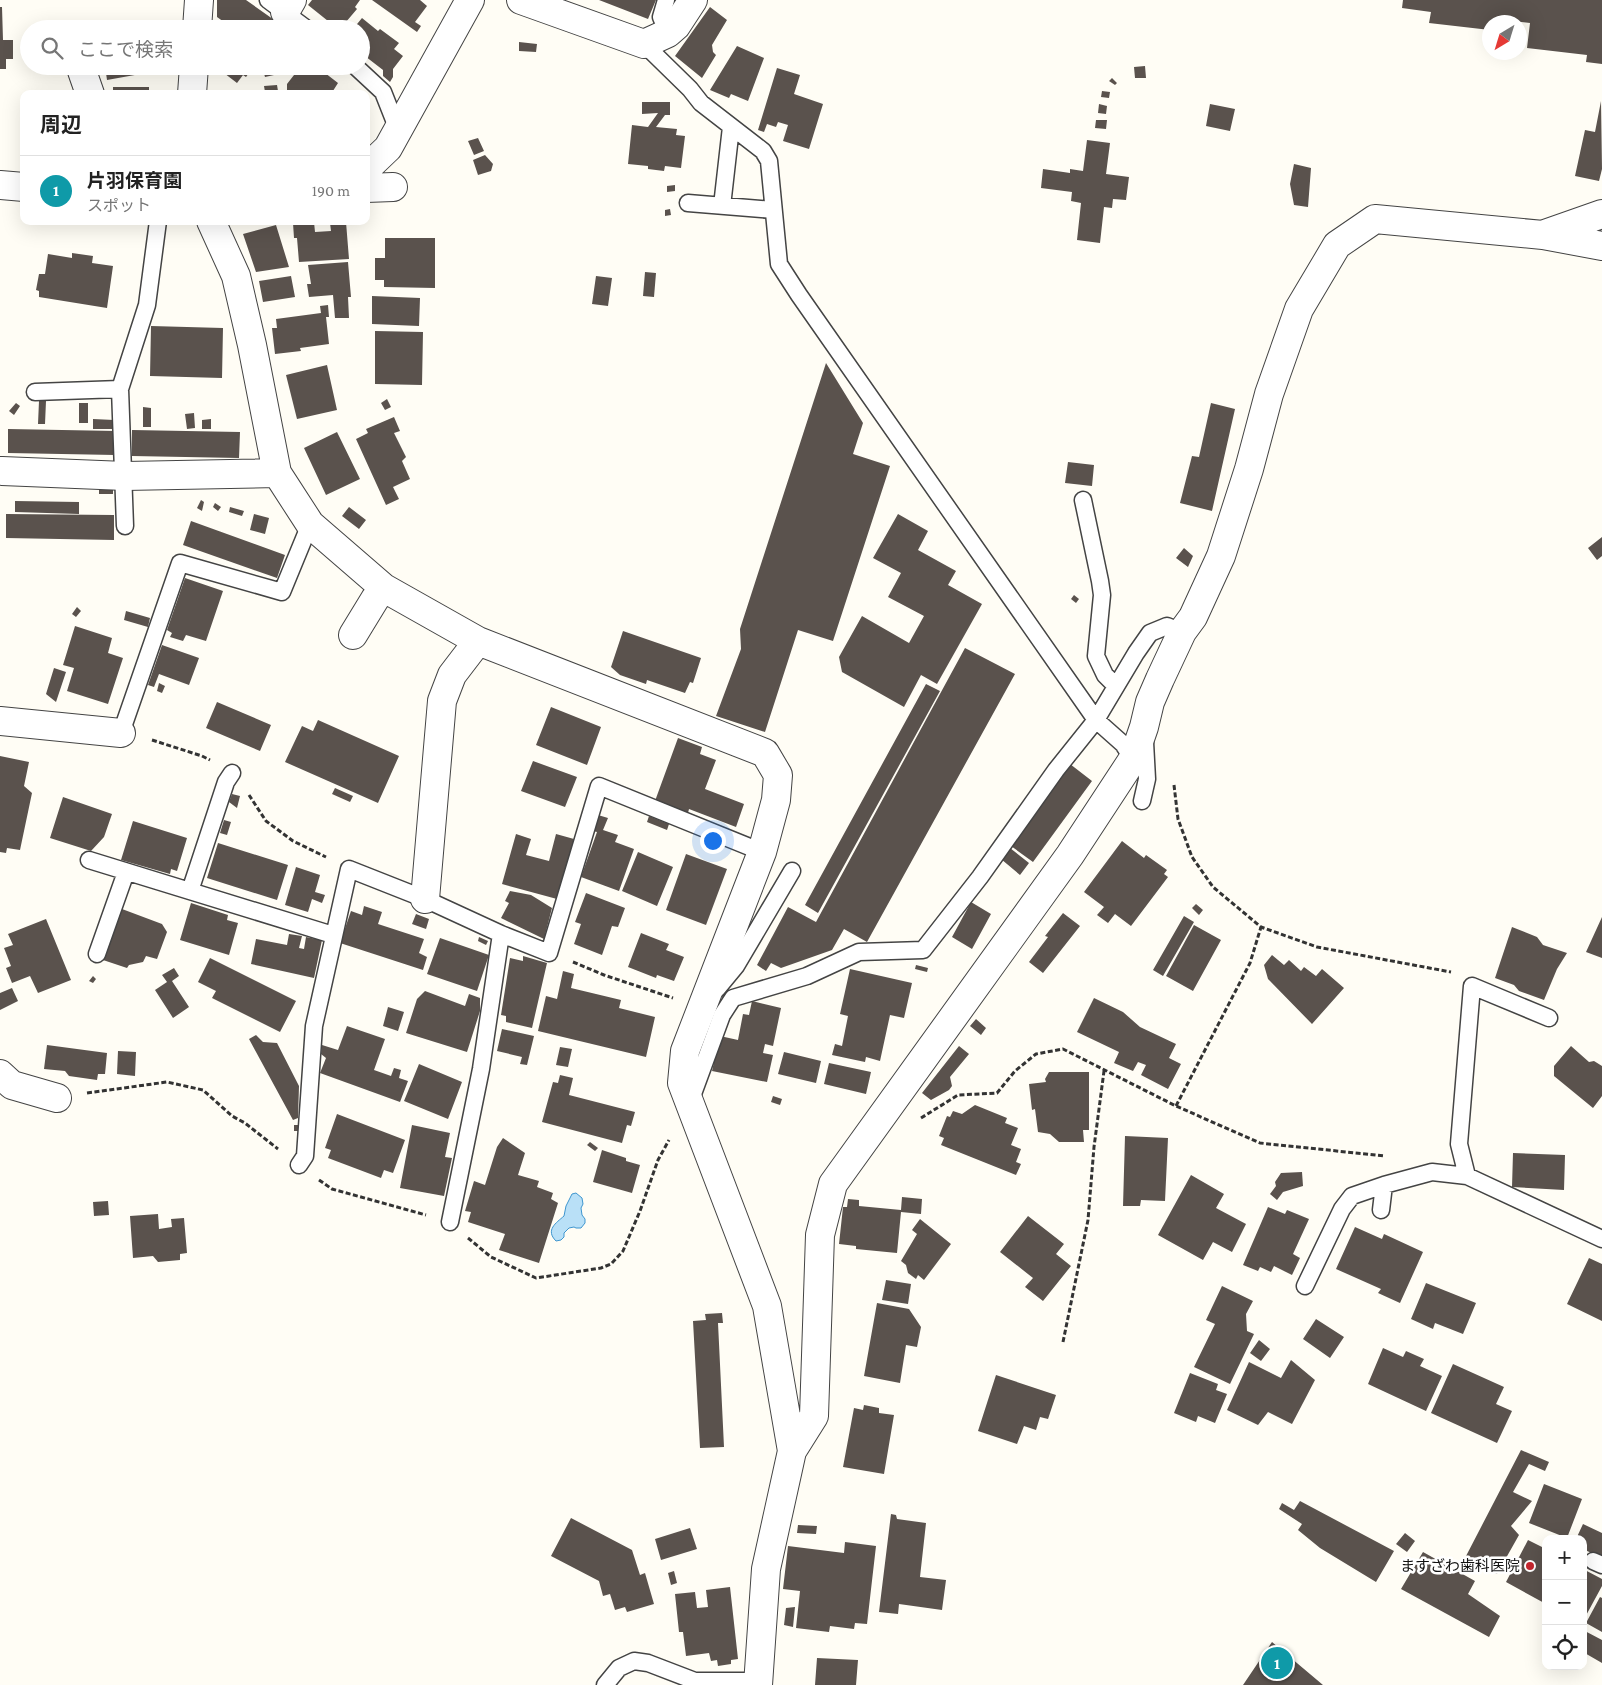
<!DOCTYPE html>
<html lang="ja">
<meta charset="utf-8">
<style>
:root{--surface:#fff;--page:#f2f2f2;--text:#222;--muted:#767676;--line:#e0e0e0;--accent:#db2777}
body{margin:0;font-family:"Crimson Pro","Noto Sans JP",serif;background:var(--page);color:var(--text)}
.controls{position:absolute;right:15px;bottom:15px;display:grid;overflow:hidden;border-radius:10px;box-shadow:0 5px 20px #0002}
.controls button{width:45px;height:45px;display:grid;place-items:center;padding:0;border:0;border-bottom:1px solid var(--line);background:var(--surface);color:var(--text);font:25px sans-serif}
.compass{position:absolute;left:1482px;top:15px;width:45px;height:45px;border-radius:50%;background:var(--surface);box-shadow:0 5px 20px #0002;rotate:218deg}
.you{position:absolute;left:712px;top:840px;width:18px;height:18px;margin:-12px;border:4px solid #fff;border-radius:50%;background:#1a73e8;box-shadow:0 0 0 8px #1a73e833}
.badge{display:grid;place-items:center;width:32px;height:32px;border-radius:50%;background:var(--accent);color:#fff;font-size:16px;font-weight:700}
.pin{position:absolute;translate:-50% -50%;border:2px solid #fff;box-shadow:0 1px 5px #0006}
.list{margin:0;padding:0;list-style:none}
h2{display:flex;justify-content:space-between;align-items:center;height:65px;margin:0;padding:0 20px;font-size:21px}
h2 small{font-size:16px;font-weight:400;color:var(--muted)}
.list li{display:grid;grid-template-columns:32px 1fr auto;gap:15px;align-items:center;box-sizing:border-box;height:70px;padding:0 20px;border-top:1px solid var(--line)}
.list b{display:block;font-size:19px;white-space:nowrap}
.list p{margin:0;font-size:16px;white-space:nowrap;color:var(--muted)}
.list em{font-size:16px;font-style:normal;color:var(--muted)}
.icon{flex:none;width:28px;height:28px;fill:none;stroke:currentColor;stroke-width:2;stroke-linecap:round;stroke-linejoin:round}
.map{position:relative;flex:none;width:1602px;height:1685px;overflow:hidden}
.search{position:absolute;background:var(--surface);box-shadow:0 5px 20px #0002;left:20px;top:20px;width:350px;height:55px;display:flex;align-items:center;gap:12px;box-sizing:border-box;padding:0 18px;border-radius:28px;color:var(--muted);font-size:19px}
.panel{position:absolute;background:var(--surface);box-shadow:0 5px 20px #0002;left:20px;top:90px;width:350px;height:135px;border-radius:10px}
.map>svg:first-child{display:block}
.water{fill:#b9e0f7;stroke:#3f96cf}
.building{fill:#5a524d}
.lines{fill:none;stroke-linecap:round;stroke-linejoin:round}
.service-casing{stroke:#444;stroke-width:19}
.minor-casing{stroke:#444;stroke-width:30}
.path{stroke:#333;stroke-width:3;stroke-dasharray:5 2.5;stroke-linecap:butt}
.service{stroke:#fff;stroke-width:16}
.minor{stroke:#fff;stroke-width:28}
.poi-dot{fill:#c4262e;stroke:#fff;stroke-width:2}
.labels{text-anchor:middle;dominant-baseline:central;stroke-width:5;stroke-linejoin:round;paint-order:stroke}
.poi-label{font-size:15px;fill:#111;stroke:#fff;text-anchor:end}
</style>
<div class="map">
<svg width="1602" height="1685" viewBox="0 0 1602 1685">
<rect width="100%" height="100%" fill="#fffdf5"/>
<path class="water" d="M576,1193l6,5 1,6 -2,4 1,7 3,4v4l-4,5h-5l-2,-1 -5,1 -5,5v4l-3,3 -5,1c-11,-11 0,-18 8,-25l2,-10 6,-12z"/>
<path class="building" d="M217,0h29l41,29h-48l-6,-5 -2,3 -14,-10z
M312,0h48l-5,7 2,2 -17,20h-2l-30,-24z
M372,0h48l7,6 -12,16 6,4 -4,6z
M599,0h57l-8,19z
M1403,0h199v64l-16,-2 1,-7 -60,-7 3,-25 -36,-4v3h-4v8l-61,-7 2,-11 -29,-4z
M0,7h2l1,33h10v19h-7v10h-6z
M710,7l17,13 -15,25 1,7 3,3 -14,23 -27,-22z
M362,18l16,13 2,-2 19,14 -5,6 9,7 -10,13v8l-3,5 -7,-6v-6l-22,-17v-24h-8z
M519,42l18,2 -1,8 -17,-1z
M737,46l27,12 -16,43 -17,-7 -2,4 -19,-8z
M105,66h51l1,5 -50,9z
M223,66h31l-8,11 -3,-2 -6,8 -17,-13z
M301,66h15l22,17 -7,11 -44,-1v-9z
M1145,66l1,12h-11l-1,-11z
M777,68l23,7 -6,19 29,10 -14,45 -26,-8 5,-16 -10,-3 -2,5 -9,-3 -3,8 -6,-2z
M273,69l1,6 -9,2 -2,-7z
M1112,78l5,5 -2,2 -6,-4z
M277,85l1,6 -13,1 -1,-6z
M113,87h36v7h-36z
M1102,91l8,1 -1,6 -8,-1z
M1601,101l1,68 -3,12 -24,-5 10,-46 10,2z
M642,102h28v13h-5l-9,12 21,2 -1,6 9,1 -4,32 -16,-2 -1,5 -16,-2v-3l-20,-2 4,-39 16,2 10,-14 -16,1z
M1099,104l8,2 -1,8 -8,-1z
M1210,104l25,5 -5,22 -24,-5z
M1096,120h11l-1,9 -11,-1z
M478,138l6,13 -10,4 -6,-14z
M1087,140l23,3 -4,31 23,3 -3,23 -13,-1 -1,9 -8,-1 -4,36 -23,-3 4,-37 -10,-2 1,-9 -31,-4 2,-19 27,4v-4l13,2z
M485,155l8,9 -2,7 -13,4 -5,-15z
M1294,164l17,4 -3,39 -14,-2 -4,-21z
M675,185v6l-8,1v-6z
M670,209l1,6 -6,1v-6z
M314,222l1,10 16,-1 -1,-8 16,-1 3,37 -50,3 -2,-24h-3l-1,-15z
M276,225l13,42 -33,5 -13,-38z
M385,238h50v50l-51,-1v-7h-9v-22h10z
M72,253l21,3 -1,7 21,3 -6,42 -68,-11v-6l-3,-1 3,-16h6l3,-20 24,4z
M348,262l3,35h-3l1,21h-14l-2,-23 -24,2 -2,-13h4l-3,-19z
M645,272l11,1 -2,24 -11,-1z
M291,276l4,21 -32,5 -4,-21z
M596,276l16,2 -4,28 -16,-2z
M372,296l48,2 -1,28 -47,-2z
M328,305l1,12h-3l3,27 -29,4 1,3 -26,3 -3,-26h5l-1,-9 45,-6 -1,-7z
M151,326l72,2 -1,50 -72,-2z
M375,331l48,1 -1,53 -47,-1z
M826,363l37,60 -10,31 37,12 -57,175 -35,-11 -33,102 -49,-16 25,-67 -1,-20z
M327,365l10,45 -40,9 -11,-44z
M387,399l4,8 -6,3 -4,-7z
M39,401h7l-1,23h-7z
M16,403l4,3 -6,9 -5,-4z
M79,403h9v20h-9z
M1211,403l24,6 -23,102 -32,-8 12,-47 7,1z
M143,407l8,1v19h-8z
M194,413l1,15 -8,1 -2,-15z
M394,417l6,14 -6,2 12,24 -4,4 8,18 -17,8 6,12 -13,6 -30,-66 12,-6 -2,-4z
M93,419l21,1v9h-21z
M211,419v10h-9v-9z
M8,429l108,2 -1,24 -107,-2z
M132,430l108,2 -1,26 -107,-2z
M337,432l23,47 -34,16 -22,-47z
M1068,462l26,3 -2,21 -27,-3z
M99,488h14v6h-14z
M201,500l3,2 -2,9 -5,-3z
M15,501l64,1v12l-64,-2z
M215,503l6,4 -3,4 -5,-4z
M230,507l14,4 -2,5 -13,-4z
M349,507l17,13 -7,9 -17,-13z
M6,514l108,1v25l-108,-2z
M254,514l15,4 -4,16 -15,-4z
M898,514l30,17 -10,19 38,21 -8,14 34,19 -45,80 -16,-9 -17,32 -62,-35 -3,-15 23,-41 47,27 15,-27 -36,-19 13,-24 -28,-15z
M191,521l94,34 -8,23 -94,-33z
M1602,537v19l-5,4 -9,-12z
M1184,548l9,8 -5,11 -12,-9z
M185,578l38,13 -17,50 -20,-6 -3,6 -13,-4 2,-4 -5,-3z
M1074,595l5,4 -3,4 -5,-4z
M77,607l4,4 -5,6 -4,-3z
M126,611l24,7 -2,9 -24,-7z
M75,626l37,12 -4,15 15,5 -15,46 -41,-13 7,-23 -11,-3z
M623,631l78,27 -8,25 -3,-1 -5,11 -38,-13 -1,4 -26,-9 -9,-8z
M162,645l37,13 -10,27 -30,-11 -5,13 -6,-2z
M965,648l50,26 -148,268 -23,-13 -12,21 -51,18 -10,-5 -5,8 -9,-6 31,-58 28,15z
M54,668l12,4 -10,30 -10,-8z
M159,683l6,3 -3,7 -5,-2z
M926,684l14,7 -122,222 -13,-8z
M217,702l54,23 -11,26 -54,-23z
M551,707l50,20 -14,38 -51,-20z
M318,720l81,36 -21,47 -93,-41 17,-36 11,5z
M678,738l24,9 -2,7 16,6 -11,29 39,15 -8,23 -47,-18 -1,4 -33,-12z
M0,756l29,6 -5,24 8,7 -12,57 -13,-2 -1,5 -6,-1z
M533,761l44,16 -12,30 -44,-16z
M1070,764l22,17 -59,81 -22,-16z
M335,788l18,8 -3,6 -18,-8z
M232,794l8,2 -3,12 -8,-6z
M63,797l49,17 -8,23 -13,14 -41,-13z
M598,815l10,3 -5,12 15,5 -3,7 19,7 -15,42 -38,-14 16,-45 -4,-1z
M649,816l20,8 -2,6 -20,-8z
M224,820l7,2 -4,13 -7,-2z
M133,821l54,17 -10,33 -6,-2 -1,5 -49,-14z
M516,834l15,5 -5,16 23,6 7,-27 18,5 -17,60 -55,-15z
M1122,841l22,17 2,-3 21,15 -3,4 4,3 -37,49 -16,-12 -7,9 -11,-8 7,-8 -20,-15z
M218,843l70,22 -11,35 -70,-22z
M1010,848l19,15 -9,12 -19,-16z
M638,852l35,15 -16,39 -35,-15z
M686,854l41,15 -21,56 -40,-15z
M296,867l24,8 -5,17 10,3 -3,8 -10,-4 -4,13 -23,-7z
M510,891l21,4 21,13 -8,31 -43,-21 8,-15 -4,-2z
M586,893l39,15 -7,19 -6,-1 -10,29 -28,-11 7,-20 -6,-2z
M971,902l20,12 -19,35 -20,-12z
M191,903l37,12 -1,5 11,3 -9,32 -49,-15z
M1196,904l7,6 -4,5 -7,-7z
M364,906l18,6 -4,12 46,15 -5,14 8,4 -4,13 -83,-27 11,-32 11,4z
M122,909l40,15 5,8 -10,27 -11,-3 -3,6 -14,3 -2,3 -24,-8z
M1063,913l17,13 -37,47 -14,-11 19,-25 -3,-1z
M416,914l13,5 -3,10 -14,-5z
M1184,916l10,6 -31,54 -10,-6z
M1602,917v41l-16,-6z
M46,919l25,61 -33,13 -8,-17 -18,7 -6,-15 5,-2 -7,-18 9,-3 -5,-11z
M1194,925l27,15 -28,51 -27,-15z
M1512,927l25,10 6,8 24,8 -10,16 -13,31 -25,-9 -5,-6 -19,-7z
M641,933l28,11 -3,6 18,7 -10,24 -17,-6 -1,3 -28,-11z
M289,934l13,2 -3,12 5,1 2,-12 16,3 -8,38 -63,-14 5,-25 31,6z
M479,937l9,4 -2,4 -8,-4z
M440,938l49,17 -12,36 -50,-17z
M1272,955l12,10 5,-5 12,11 3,-4 12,9 6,-7 22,19 -32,36 -44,-45 -4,-14z
M523,956l24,7 -15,65 -26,-6v-6l-5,-1 9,-57 13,3z
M210,958l86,43 -16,31 -68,-34 4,-7 -18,-9z
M916,965l12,3 -1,4 -12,-3z
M174,968l5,8 -7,5 17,26 -16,11 -18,-28 12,-8 -5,-7z
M850,969l62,14 -8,35 -14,-3 -10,46 -14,-4 -1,5 -33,-7 3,-11 7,2 6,-30 -8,-2z
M563,971l11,3 -3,14 50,12 -2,8 36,9 -9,40 -108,-26 8,-35 11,3z
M93,976l3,3 -3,4 -4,-2z
M12,988l6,13 -18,9v-17z
M425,991l40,15 4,-12 11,4v13l-13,41 -61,-19 11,-34z
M1094,998l29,14 17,15 36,17 -7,14 12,6 -13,25 -27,-14 5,-10 -8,-3 -5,9 -19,-8 5,-11 -42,-20z
M752,1001l29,7 -8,38 -8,-2 -2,9 10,2 -6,27 -55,-11 8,-35 18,4 5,-26 6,1z
M388,1007l16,5 -6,19 -15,-5z
M976,1019l10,9 -5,7 -11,-9z
M347,1026l38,13 -11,31 17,6 3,-8 7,2 -2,8 9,3 -8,21 -80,-29 6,-15 -5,-4 1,-9 16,5z
M502,1029l32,7 -7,29 -7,-1 2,-7 -25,-6z
M256,1035l7,7 14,1 22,43 -1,32 -5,2 -44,-81z
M47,1045l60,8 -2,21h-7l-1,6 -28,-4 -4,-5 -21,-2z
M959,1046l10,8 -19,23 2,9 -3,4 -18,10 -9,-7z
M1571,1046l18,16 5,-1 8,5v30l-9,12 -39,-32v-10z
M560,1047l12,2 -4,18 -12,-2z
M118,1051l18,1 -1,24 -18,-2z
M784,1052l37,9 -5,22 -38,-9z
M829,1063l42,9 -5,22 -42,-10z
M419,1064l43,18 -14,37 -44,-18z
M1049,1072h40v58h-6l1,12h-25l-9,-8 -12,-2 -3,-23 -3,1 -3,-26 17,-2 -1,-3z
M560,1075l13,3 -4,17 66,17 -4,14 -4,-1 -5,18 -80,-21 11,-40 5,1z
M773,1096l9,3 -2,6 -9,-3z
M975,1105l32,13 -2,5 13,5 -7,17 10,4 -5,13 5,2 -5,11 -75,-30 3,-7 -5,-2 8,-20 3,1 3,-6 9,3z
M337,1114l68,26 -12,33 -9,-3 -3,8 -53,-20 3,-8 -6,-2z
M294,1125h4v6h-4z
M412,1125l38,8 -5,24 7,1 -8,38 -44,-8z
M1125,1136l43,2 -3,63 -24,-1 -1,6h-17z
M503,1138l22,15 -7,22 21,6 -2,6 16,6 -2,6 7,4 -19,60 -40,-13 6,-16 -37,-12 3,-10 -6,-1 9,-30 11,4 12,-38z
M590,1142l8,6 -3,3 -8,-6z
M602,1150l24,8v3l14,4 -8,28 -39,-11z
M1513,1153l52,2 -1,35 -52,-3z
M1302,1172l1,14 -20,6 -6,8 -7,-6 6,-8 -1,-4 6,-9z
M1191,1175l33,19 -8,14 30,16 -14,28 -19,-10 -10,18 -45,-25z
M902,1197l20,2 -1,15 -20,-2 -4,41 -41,-4v-3l-17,-2 4,-37h4l1,-8 11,1v6l42,4z
M108,1201l1,14 -15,1 -1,-14z
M1268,1207l17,7 2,-4 22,9 -16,35 7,4 -8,17 -18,-9 -3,6 -11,-5 -2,4 -15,-6z
M158,1214l1,15 13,-2 -1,-8 13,-1 3,35 -7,1v6l-22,2 -5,-6 -20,2 -3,-42z
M1028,1216l36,28 -8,10 15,12 -28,35 -18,-14 8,-9 -33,-26z
M920,1219l31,25 -27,36 -6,-5 -2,4 -8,-6 -2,-8 -5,-4 16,-27 -5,-4z
M1355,1227l27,12 2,-5 39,18 -23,51 -22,-10 3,-4 -45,-20z
M1589,1258l13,6v57l-35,-17z
M886,1280l25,4 -3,20 -26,-4z
M1426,1283l50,20 -13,31 -28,-11 -2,6 -22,-10z
M1222,1286l31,15 -7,13 1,17 7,3 -24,50 -36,-17 21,-43 -9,-4z
M877,1303l32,6 12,18 -4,20 -11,-2 -6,38 -36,-7z
M722,1313l1,10h-5l6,124 -24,1 -7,-127 13,-1 -1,-6z
M1316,1319l28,18 -14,21 -27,-19z
M1259,1340l11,9 -9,12 -11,-8z
M1383,1348l20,9 3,-6 18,8 -4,7 22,10 -16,35 -58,-27z
M1291,1360l24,20 -23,44 -24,-12 -10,13 -31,-15 22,-48 32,16z
M1453,1364l51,23 -8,17 16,7 -15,32 -66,-30z
M1190,1373l28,11 -2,6 11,4 -12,29 -17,-7 -2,6 -22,-9z
M996,1375l60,20 -8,24 -8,-2 -4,13 -12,-4 -7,18 -39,-13z
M864,1405l15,3v5l15,2 -10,59 -41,-7 11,-59 9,2z
M1521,1450l28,12 -4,9 -16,-7 -16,28 19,9 -21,25 8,9 -22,39 -32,-16z
M1544,1484l38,15 -15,39 -38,-15z
M1300,1501l94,50 -18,31 -56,-34 -22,-18 4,-6 -23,-15 3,-6 12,7z
M891,1514l5,1 1,4 29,4 -6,54 26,3 -4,30 -43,-6 -1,10 -19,-2z
M571,1518l61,32 8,25 5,-2 9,31 -27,8 -2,-5 -10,3 -5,-16 -7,2 -4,-15 -48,-25z
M1583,1524l19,9v25l-19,-9v-10h-7z
M798,1525l19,1 -1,8 -19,-1z
M690,1528l7,21 -36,11 -6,-21z
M1405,1533l10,8 -8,11 -11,-8z
M1528,1540l18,9v55l-40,-22z
M845,1542l31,4 -9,78 -12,-1 -1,6 -24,-3 -1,6 -33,-4 4,-37 -17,-2 5,-43 56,7z
M1423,1552l52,29 -7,13 32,22 -11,21 -88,-48z
M1583,1569l19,10v7l-19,35z
M674,1571l3,12 -6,2 -3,-12z
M730,1587l8,72 -7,1v4l-13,2 -1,-6 -6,1 -2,-8 -23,3 -3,-24h-4l-4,-38 20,-2 2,16 11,-1 -2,-17z
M1600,1597l2,1v34l-16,-9z
M795,1607l-2,20 -9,-2 2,-17z
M1583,1630l19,10v23l-19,-11z
M1272,1642l51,43h-80z
M817,1658l41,2 -2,25h-41z"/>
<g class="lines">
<g class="service-casing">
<path id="service" d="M268,0l39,29
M666,0l-5,17 7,16
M644,44l46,45 11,14 62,48 6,10 10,103 20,31 297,425 27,24 10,15
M355,66l28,26 15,38
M688,203l85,7
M722,206l9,-79
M35,392l85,-3
M1083,500l17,81 2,14 -6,61 9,19 11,11
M125,526l-5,-137 27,-84 11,-84
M121,733l59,-170 102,29 28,-68
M1142,801l5,-22 -2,-37
M89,860l244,75
M190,891l36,-109 6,-9
M97,954l29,-82
M717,989l19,-23 56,-95
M690,1102l32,-87 11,-17 74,-22 52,-24 64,-2 57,-73 76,-107 40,-50 40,-67 14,-20 17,-7 15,6
M299,1165l6,-9 9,-130 35,-157 76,30 76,35 48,19 50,-167 163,66
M1467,1176l-8,-32 13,-158 77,32
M1381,1210l3,-25
M450,1222l31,-153 20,-135
M1305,1286l37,-77 10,-13 32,-11 48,-13 35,4 135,63
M1593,1561l9,4
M605,1685l14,-17 15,-7 14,2 47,18h63"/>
</g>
<g class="minor-casing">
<path id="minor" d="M521,0l123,44 24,-11 8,-7 17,-26
M285,12l7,-12
M197,29l2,-29
M82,71l8,23
M192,94l2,-28
M366,169l22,-21 82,-148
M0,185l24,2
M366,188l27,-1
M211,221l25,55 16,69 25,128 33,51 74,64 94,53 287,112 13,22 -2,25 -14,52 -77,199 -3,32 85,223 25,145
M1545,234l57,-20
M2,471l123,5 152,-3
M353,635l22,-36 9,-11
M0,721l121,12
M425,899l17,-198 10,-26 26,-34
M0,1074l12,11 45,13
M758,1685l8,-116 26,-118 22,-35 6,-181 13,-51 237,-329 63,-96 11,-32 6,-25 10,-23 22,-47 11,-15 28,-61 28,-87 20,-75 30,-85 38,-64 38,-26 168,16 59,11"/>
</g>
<path class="path" d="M152,740l50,16 8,4
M1174,785l4,34 14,38 21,30 48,40 56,20 134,25
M249,795l17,26 27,20 33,16
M573,962l31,13 69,23
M87,1093l80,-11 36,8 29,26 13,7 33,26
M1176,1106l74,-143 11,-36
M921,1118l37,-23 39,-2 18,-22 21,-17 27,-5 113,57 84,37 125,13
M319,1180l13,9 94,26
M468,1238l23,19 45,21 65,-10 10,-4 12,-13 17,-40 18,-51 11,-20
M1063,1342l25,-122 6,-73 10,-76"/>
<use href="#service" class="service"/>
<use href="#minor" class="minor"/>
</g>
<circle class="poi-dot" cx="1530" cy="1566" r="5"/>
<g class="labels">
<g class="poi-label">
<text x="1520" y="1566">ますざわ歯科医院</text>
</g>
</g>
</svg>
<div class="controls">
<button>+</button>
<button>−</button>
<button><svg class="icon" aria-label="locate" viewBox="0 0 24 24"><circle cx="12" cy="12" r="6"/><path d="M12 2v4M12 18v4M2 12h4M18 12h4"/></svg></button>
</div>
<svg class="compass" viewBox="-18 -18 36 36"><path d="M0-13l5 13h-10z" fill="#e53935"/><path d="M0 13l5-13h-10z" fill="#767676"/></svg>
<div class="you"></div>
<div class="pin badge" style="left:1277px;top:1663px;background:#0f9aa8">1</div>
<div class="search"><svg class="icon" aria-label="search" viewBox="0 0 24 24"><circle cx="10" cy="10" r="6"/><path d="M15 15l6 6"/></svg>ここで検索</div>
<section class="panel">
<h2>周辺<small></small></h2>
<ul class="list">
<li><span class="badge" style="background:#0f9aa8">1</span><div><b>片羽保育園</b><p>スポット</p></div><em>190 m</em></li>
</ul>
</section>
</div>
